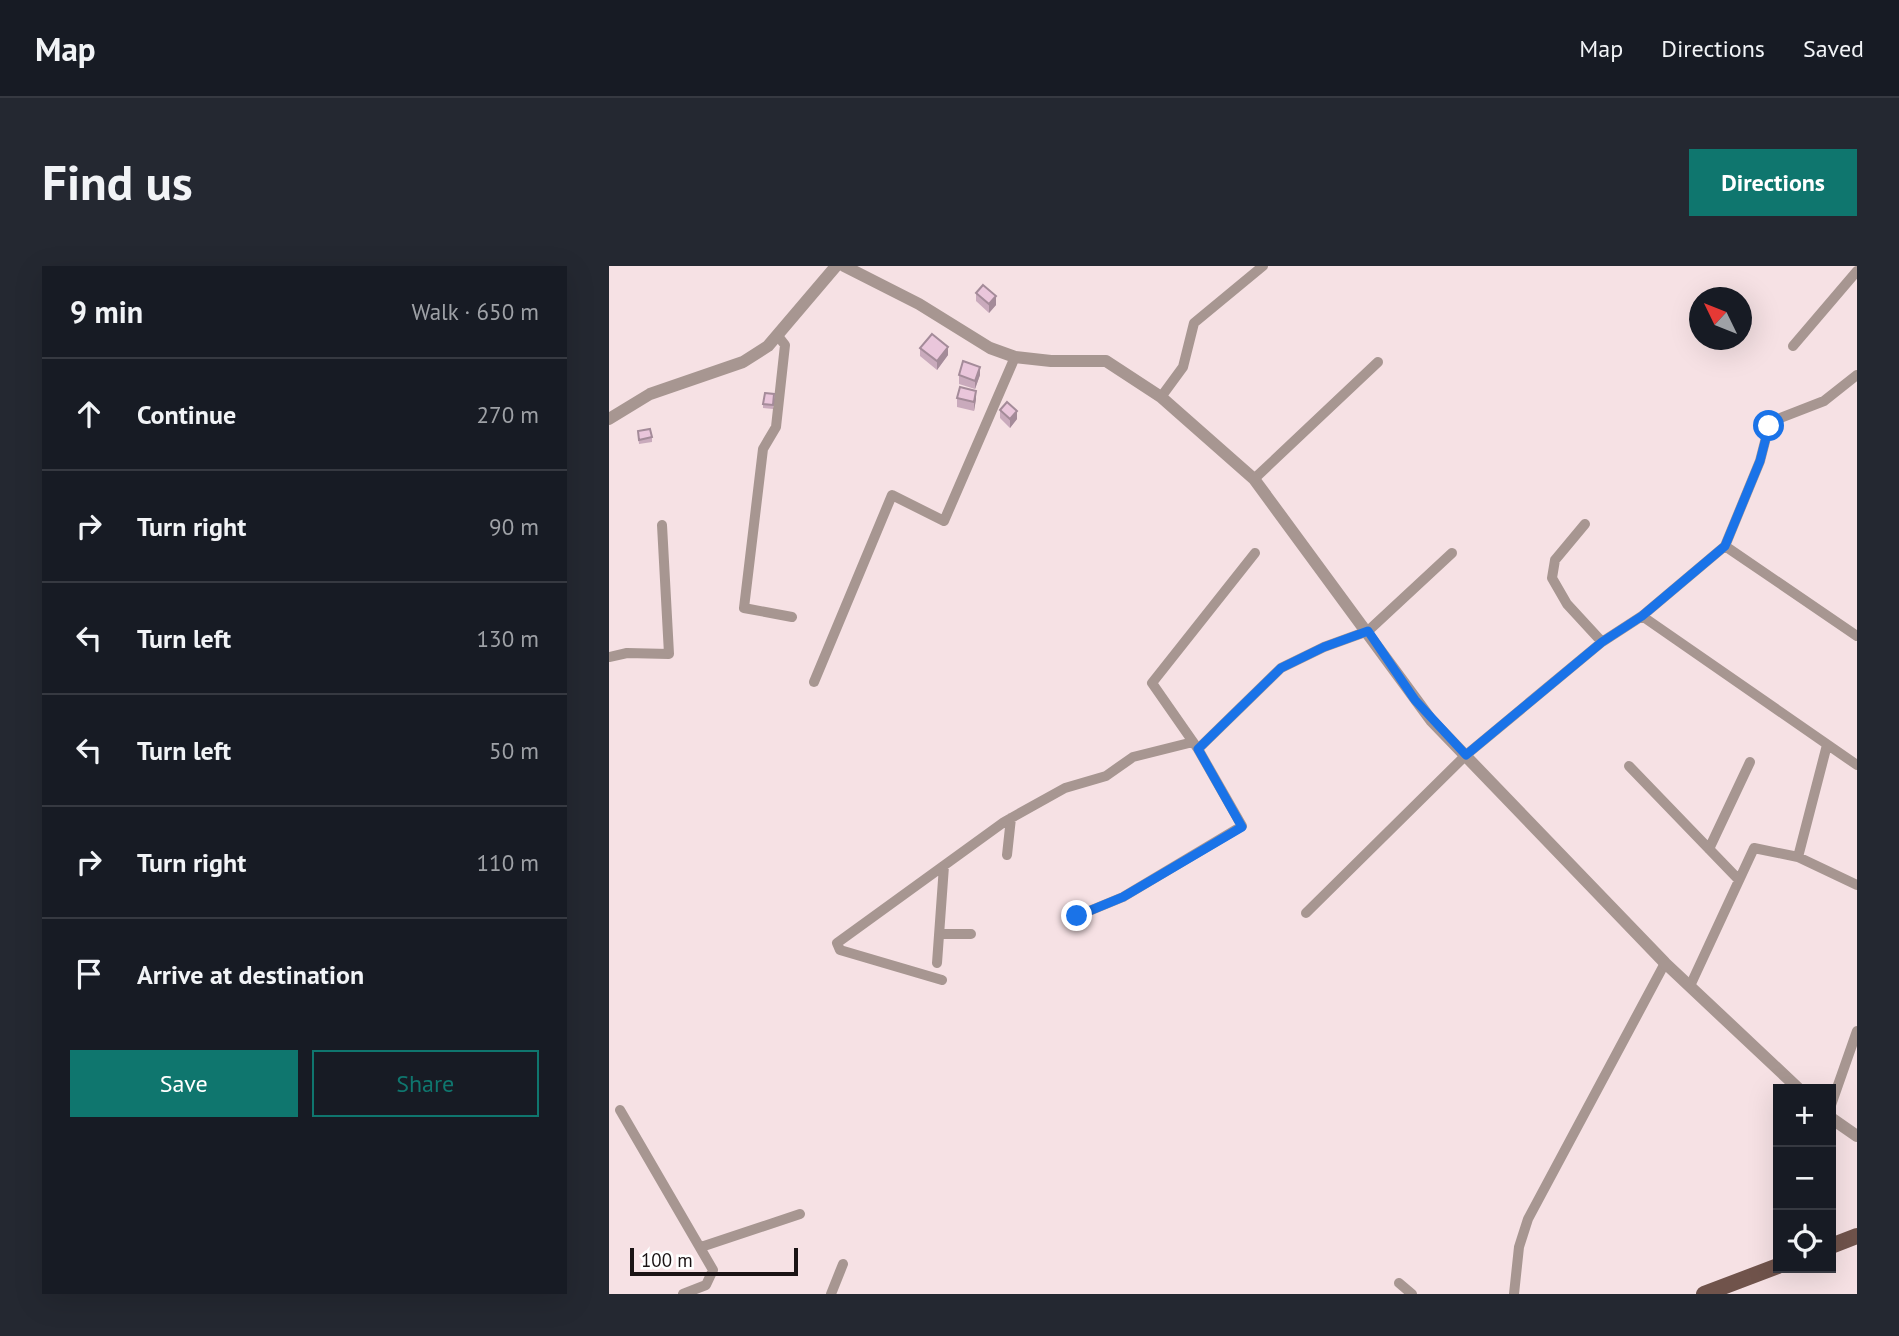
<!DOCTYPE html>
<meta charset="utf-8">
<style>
:root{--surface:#171b24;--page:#242831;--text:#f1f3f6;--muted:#9ea1a6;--line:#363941;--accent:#0f766e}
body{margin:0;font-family:"PT Sans",sans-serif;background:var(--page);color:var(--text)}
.controls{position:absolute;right:21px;bottom:21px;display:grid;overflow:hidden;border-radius:0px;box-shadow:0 7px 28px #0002}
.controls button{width:63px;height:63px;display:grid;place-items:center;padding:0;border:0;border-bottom:2px solid var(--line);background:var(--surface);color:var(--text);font:35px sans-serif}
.compass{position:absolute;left:1080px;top:21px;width:63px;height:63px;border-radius:50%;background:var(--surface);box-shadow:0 7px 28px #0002;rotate:313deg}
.scale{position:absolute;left:21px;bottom:18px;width:168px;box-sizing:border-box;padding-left:7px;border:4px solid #1a1314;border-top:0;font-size:19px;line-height:24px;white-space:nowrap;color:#1a1314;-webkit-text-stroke:5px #fff;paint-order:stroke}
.stop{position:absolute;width:21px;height:21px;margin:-16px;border:5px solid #1a73e8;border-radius:50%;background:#fff}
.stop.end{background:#1a73e8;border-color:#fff;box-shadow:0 2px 7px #0008}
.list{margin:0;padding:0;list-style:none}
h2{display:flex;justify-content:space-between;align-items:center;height:91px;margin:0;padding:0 28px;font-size:30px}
h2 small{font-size:23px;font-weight:400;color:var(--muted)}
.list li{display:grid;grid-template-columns:46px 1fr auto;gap:21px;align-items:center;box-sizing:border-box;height:112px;padding:0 28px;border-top:2px solid var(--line)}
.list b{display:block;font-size:26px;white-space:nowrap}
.list em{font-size:23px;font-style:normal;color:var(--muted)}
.actions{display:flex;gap:14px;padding:21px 28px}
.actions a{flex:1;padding:16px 0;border:2px solid var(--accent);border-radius:0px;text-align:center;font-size:24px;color:var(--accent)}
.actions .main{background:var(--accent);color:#fff}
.icon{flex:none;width:38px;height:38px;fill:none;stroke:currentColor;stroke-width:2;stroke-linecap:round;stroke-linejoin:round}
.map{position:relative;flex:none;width:1248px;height:1028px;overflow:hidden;border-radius:0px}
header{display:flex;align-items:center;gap:42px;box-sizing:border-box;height:98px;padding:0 35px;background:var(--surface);border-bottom:2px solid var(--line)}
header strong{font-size:33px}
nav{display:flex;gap:38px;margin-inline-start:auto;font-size:24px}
.intro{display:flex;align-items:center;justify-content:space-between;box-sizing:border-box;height:168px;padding:0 42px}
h1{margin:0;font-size:49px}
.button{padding:18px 32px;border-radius:0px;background:var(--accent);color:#fff;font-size:24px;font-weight:700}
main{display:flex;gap:42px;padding:0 42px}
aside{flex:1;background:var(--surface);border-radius:0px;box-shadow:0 7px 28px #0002}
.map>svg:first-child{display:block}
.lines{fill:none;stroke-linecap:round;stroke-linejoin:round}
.minor{stroke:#a79691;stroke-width:10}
.tertiary{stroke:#a79691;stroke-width:12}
.primary{stroke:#70534b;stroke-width:16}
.wall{fill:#c9aabc}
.shaded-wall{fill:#a48b99}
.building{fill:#eac6db;stroke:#a48b99;stroke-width:2}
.route{stroke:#1a73e8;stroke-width:9}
</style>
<header>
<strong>Map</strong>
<nav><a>Map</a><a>Directions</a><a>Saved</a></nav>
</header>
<div class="intro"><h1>Find us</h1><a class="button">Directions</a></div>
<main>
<aside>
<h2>9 min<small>Walk · 650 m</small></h2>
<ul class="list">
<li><svg class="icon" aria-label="ahead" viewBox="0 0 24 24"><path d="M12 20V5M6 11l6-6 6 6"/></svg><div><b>Continue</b></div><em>270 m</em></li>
<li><svg class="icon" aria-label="right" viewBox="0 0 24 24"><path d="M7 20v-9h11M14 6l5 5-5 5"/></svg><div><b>Turn right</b></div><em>90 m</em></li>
<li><svg class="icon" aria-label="left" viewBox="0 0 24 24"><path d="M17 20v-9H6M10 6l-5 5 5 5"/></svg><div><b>Turn left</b></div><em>130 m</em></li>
<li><svg class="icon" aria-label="left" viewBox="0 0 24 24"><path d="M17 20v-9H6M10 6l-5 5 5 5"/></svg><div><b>Turn left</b></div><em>50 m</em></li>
<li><svg class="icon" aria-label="right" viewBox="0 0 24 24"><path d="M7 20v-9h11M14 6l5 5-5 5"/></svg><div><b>Turn right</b></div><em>110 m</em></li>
<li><svg class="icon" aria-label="arrive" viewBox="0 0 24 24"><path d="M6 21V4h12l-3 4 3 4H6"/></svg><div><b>Arrive at destination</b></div></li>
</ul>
<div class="actions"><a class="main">Save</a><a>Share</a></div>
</aside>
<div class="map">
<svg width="1248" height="1028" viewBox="0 0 1248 1028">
<rect width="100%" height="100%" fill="#f6e1e4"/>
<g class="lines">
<path class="minor" d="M169,70l7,9 -9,82 -13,22 -19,159 48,9
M1184,80l64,-75
M552,131l22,-30 11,-44 69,-57
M645,213l124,-117
M976,258l-30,36 -3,18 15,26 35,38
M1116,280l132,90
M1033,350l215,149
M0,391l18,-4 42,1 -7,-129
M205,416l78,-187 52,26 71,-164
M589,483l83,-81 43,-21 44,-16 84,-78
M1020,500l110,114
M1100,583l41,-87
M398,589l4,-37
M1189,591l29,-112
M697,647l160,-158 136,-113 40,-26 83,-70 35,-85 9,-35 6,-6 49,-19 33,-26
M468,650l46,-19 119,-71 -44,-77 -46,-66 103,-130
M330,668h32
M328,697l7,-97
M333,714l-102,-30 -3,-7 167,-121 61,-34 41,-12 27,-19 60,-15
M1081,720l64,-138 44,9 59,28
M1222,839l26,-74
M11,844l93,160 -7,15 -23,9
M92,981l99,-33
M790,1017l13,11
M222,1028l12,-30
M905,1028l5,-47 9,-28 137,-256"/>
<path class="tertiary" d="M235,0l75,38 71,44 25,9 36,4h55l55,36 93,82 177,241 234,243 134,126
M0,153l41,-25 93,-32 25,-16 68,-80
M1222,852l26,18"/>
<path class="primary" d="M1222,980l26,-10
M1095,1028l74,-28"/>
</g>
<path class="wall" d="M367,27l20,12 -7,8 -13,-12z
M311,82l28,7 -11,15 -17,-14z
M350,109h21l-5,14 -16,-5z
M348,132l19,1 -2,12 -17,-4z
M165,133l-1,10 -10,-1v-4z
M391,144l17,9 -7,9 -10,-10z
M29,165l14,6v5l-13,2z"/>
<path class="shaded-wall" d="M387,30v9l-7,8v-9z
M339,81v8l-11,15v-9z
M371,101v8l-5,14v-8z
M367,125v8l-2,12v-9z
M408,145v8l-7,9v-9z"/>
<path class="building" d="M374,19l13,11 -7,8 -13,-11z
M323,68l16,13 -11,14 -17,-13z
M354,95l17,6 -5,14 -16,-6z
M351,121l16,4 -2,11 -17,-4z
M156,127l9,1 -1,11 -10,-1z
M398,136l10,9 -7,8 -10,-9z
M41,163l2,8 -13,3 -1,-9z"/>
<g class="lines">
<path class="route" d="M468,650l46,-19 119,-70 -44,-78 83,-81 43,-21 44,-16 47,69 51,55 136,-113 40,-26 83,-70 35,-85 9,-35"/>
</g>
</svg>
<div class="controls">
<button>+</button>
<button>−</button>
<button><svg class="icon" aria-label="locate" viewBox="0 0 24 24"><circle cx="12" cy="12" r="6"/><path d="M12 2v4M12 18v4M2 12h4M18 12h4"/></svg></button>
</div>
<svg class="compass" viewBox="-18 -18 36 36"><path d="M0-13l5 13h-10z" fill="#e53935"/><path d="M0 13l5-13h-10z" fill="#9ea1a6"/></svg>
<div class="scale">100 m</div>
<div class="stop" style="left:1160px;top:160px"></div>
<div class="stop end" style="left:468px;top:650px"></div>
</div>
</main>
